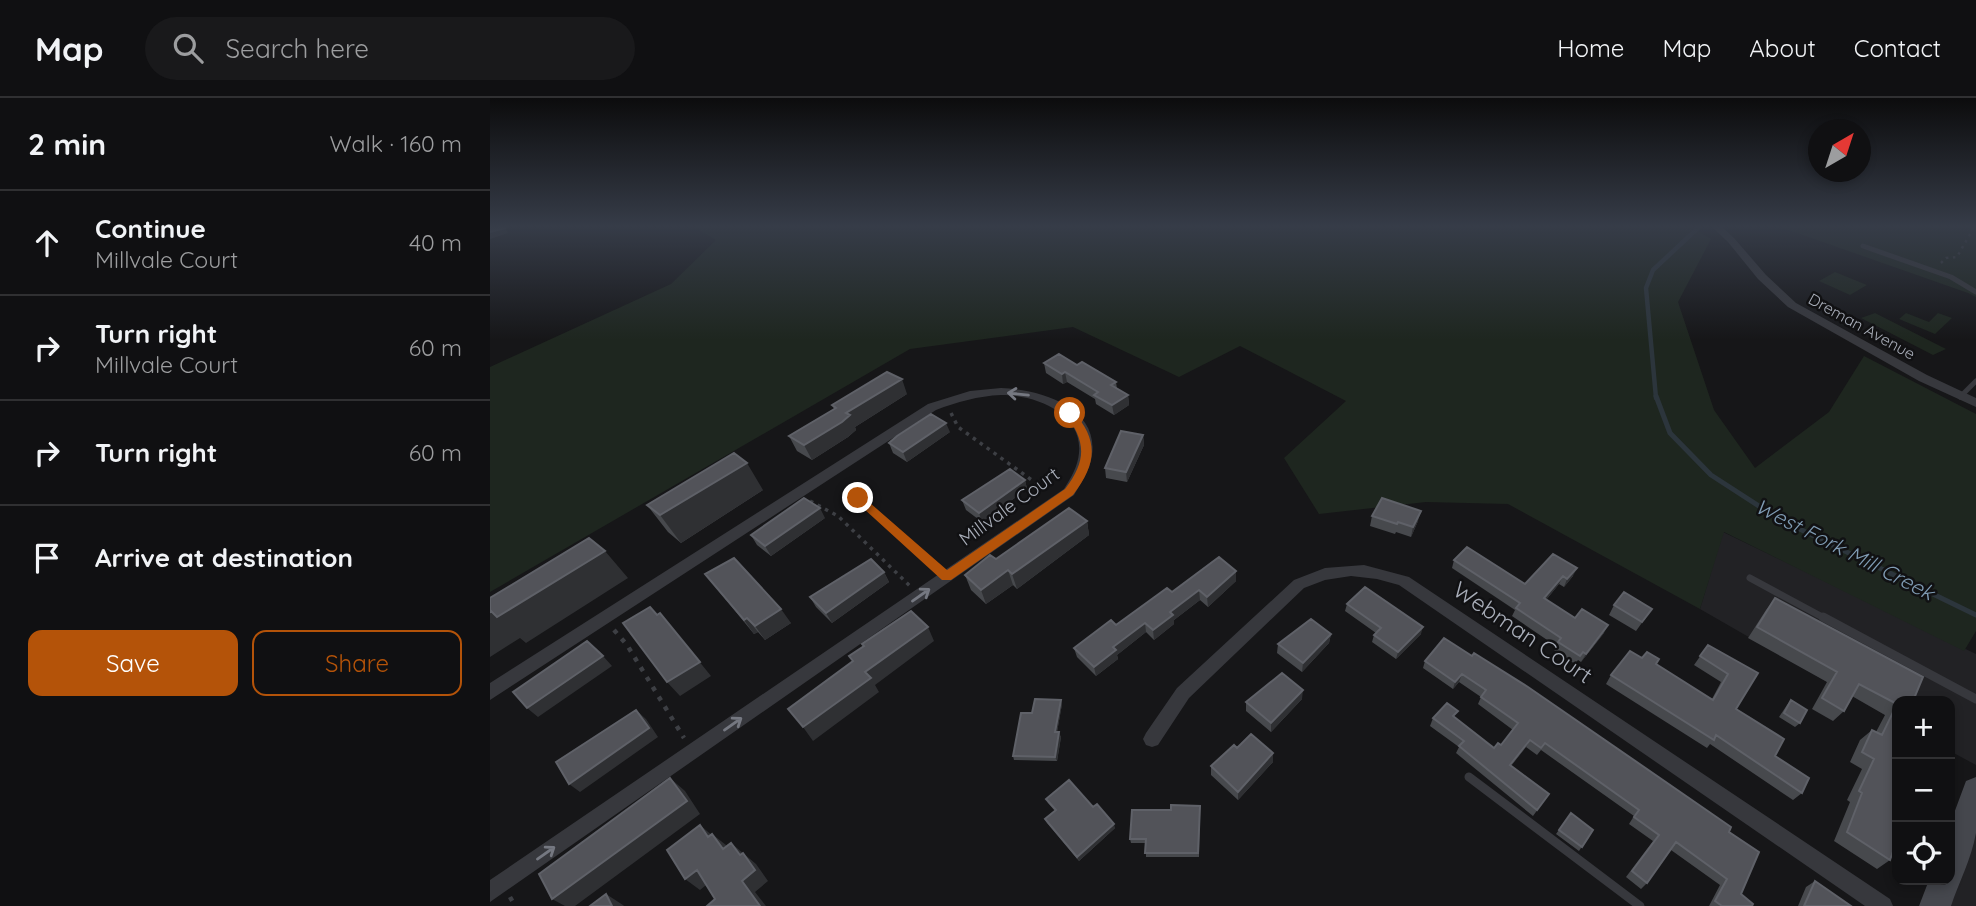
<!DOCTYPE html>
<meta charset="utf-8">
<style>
:root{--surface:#101012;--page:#19191b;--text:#f1f3f6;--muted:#9c9d9f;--line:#303032;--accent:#b45309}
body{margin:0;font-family:Quicksand,sans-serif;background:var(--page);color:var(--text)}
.controls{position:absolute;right:21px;bottom:21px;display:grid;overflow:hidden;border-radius:14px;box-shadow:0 4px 10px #0003}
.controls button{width:63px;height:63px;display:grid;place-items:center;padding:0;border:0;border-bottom:2px solid var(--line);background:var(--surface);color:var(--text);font:35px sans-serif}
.compass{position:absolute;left:1318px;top:21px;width:63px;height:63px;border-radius:50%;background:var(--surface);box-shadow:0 4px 10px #0003;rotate:39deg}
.stop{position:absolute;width:21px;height:21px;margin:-16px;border:5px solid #b45309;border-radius:50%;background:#fff}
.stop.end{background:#b45309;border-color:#fff;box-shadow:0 2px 7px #0008}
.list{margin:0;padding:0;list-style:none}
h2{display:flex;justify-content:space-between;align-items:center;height:91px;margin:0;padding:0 28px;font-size:30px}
h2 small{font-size:23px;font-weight:400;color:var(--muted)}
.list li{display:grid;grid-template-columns:46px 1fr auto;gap:21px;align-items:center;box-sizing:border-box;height:105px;padding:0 28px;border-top:2px solid var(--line)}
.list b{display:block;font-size:26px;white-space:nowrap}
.list p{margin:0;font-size:23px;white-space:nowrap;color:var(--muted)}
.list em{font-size:23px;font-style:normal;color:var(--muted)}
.actions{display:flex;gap:14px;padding:21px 28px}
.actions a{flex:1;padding:16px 0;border:2px solid var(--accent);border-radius:14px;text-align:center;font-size:24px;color:var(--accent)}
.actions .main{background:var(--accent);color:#fff}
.icon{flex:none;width:38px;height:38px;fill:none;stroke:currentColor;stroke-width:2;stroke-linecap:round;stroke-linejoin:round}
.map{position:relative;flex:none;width:1486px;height:808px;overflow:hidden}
header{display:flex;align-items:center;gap:42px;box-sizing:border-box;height:98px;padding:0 35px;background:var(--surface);border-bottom:2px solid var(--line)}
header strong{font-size:33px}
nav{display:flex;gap:38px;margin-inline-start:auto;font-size:24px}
.search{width:490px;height:63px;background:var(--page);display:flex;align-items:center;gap:18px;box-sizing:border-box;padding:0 24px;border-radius:38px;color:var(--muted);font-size:26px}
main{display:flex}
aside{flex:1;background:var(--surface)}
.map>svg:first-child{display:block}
.built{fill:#222225}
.green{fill:#1e261f}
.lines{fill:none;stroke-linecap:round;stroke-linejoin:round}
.stream-far1{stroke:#2c353c;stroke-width:4.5}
.stream{stroke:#2c353c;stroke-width:5}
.path-far2{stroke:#3d3f44;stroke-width:2.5;stroke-dasharray:2.5 4.5;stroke-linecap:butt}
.path-far1{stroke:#3d3f44;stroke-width:3.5;stroke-dasharray:3.5 5;stroke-linecap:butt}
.path{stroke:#3d3f44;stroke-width:4.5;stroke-dasharray:4.5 7;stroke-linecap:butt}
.lane-far2{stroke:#37383d;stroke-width:5}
.lane-far1{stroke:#37383d;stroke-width:7}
.lane{stroke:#37383d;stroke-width:9}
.street{fill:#37383d;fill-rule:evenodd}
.secondary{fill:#45474d;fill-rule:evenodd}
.wall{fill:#47494d}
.shaded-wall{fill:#2f3033}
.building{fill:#525359;stroke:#5f6168;stroke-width:2}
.oneway{stroke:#757881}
.route{fill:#b45309}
.labels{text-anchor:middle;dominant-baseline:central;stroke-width:5;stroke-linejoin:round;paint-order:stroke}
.far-street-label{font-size:16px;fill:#a8adb8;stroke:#111113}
.street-label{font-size:19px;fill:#a8adb8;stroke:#111113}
.water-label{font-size:21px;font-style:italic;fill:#7f9bb3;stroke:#111113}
.near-street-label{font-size:23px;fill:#a8adb8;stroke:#111113}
</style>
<header>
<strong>Map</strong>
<div class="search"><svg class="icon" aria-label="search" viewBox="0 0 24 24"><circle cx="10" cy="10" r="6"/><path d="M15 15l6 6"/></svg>Search here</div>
<nav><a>Home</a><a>Map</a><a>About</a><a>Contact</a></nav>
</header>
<main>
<aside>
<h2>2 min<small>Walk · 160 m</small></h2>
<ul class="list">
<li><svg class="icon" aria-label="ahead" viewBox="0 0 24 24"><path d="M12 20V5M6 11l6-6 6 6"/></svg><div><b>Continue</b><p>Millvale Court</p></div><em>40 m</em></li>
<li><svg class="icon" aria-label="right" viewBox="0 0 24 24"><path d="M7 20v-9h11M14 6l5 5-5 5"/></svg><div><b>Turn right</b><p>Millvale Court</p></div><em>60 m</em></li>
<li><svg class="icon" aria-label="right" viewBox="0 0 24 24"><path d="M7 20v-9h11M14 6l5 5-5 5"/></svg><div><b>Turn right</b></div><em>60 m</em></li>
<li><svg class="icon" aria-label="arrive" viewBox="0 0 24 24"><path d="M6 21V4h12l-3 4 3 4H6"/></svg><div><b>Arrive at destination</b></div></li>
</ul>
<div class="actions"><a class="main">Save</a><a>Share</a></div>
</aside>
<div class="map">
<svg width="1486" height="808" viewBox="0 0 1486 808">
<rect width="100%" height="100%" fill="#161618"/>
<path class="built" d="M1233,434l253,122v111l-26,-14v-50h-53v21l-197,-113z
M1486,693v115h-41l9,-26h6v-15z"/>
<path class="green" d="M204,129h998l19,12 -33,63 36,108 41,58 74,-56 35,-56 112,58v217l-12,20 -240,-119 -24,77 -192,-105 -82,-2 -107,12 -35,-56 62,-57 -106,-55 -61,31 -106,-50 -163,22 -420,243v-225l181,-83 45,-44z
M1290,129h196v70l-8,-4z
M1345,174l32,13 -17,10 -31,-14z
M1385,215l71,36 -13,6 -72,-37z
M1416,215l23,9 9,-9 14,5 -17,16 -36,-15z"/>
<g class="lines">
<path class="stream-far1" d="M1166,300l-10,-110 7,-18 46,-43"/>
<path class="stream" d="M1166,298l14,37 41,42 68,44 197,96"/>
<path class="path-far2" d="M1451,165l5,-5 11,-1 17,-30"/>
<path class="path-far1" d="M461,315l7,14 89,64
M320,403l28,15 72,70"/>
<path class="path" d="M124,532l13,15 57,93
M20,799l5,9"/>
<path class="lane-far2" d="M1373,148l88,31 25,15
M1470,299l16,-16"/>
<path class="lane-far1" d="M368,400l89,78
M1260,480l76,41"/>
<path class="lane" d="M1333,519l153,82
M979,679l171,129"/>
<path class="street" d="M1222,129h10l12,11 32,37 30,28 131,72 49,23v9l-57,-26 -131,-74 -30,-28 -30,-37z
M511,290c37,1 98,18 91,67 -2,15 -11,28 -18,40l-584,407v-22l574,-391c7,-11 14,-23 15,-36 4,-41 -45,-58 -78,-58 -23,1 -44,7 -65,15l-446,290v-17l438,-279 42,-13z
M874,467l45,12 481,322 3,7h-28l-466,-321 -22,-6 -26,-3 -26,4 -21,8 -115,110 -31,47 -6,2 -6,-2 -3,-6 3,-6 31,-45 117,-108 31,-12z"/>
<path class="secondary" d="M1486,679c0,18 0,39 0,56 -5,27 -17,49 -25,73h-32l10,-26h21v-56l16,-43z"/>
</g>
<path class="wall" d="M554,265l33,2 39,17 1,7 11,6 1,10 -15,10 -18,-11 -1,-5 -28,-17 -4,2 -17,-11z
M417,296l-52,33 1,3 -8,7 -36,23 -15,-9 -8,-15 45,-27 -2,-4z
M460,334l-43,30 -14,-9 -4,-10z
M653,337l1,10 -17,37 -21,-4 -1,-10z
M535,382l2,9 -45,33 -16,-12 -4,-10z
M273,392l-82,53 -13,-11 -21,-27z
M882,418l46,5 -7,16 -15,-5 -1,2 -25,-8z
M335,420l-54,38 -14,-11 -6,-10z
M597,423l2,14 -72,54 -4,-4 -27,19 -15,-14 -6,-15 31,-16z
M1063,456l20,22 -9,11 -5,-3 -13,16 29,18 29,15 -23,29 -3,-2 -3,4 -21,-14 2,-4 -44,-30 3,-6 -63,-42 2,-8 71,24z
M746,473v10l-28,26 -8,-7 -26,20v4l-20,16 -8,-8 -29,23 1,4 -22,17 -19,-19 -3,-9 98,-56z
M394,474l5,10 -57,41 -16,-16 -6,-10z
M215,476l86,49 -26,17 -7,-8 -4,2z
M1285,500l122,103 -7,159 -13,9 -43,-28 16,-39 -3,-2 15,-31 -12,-7 10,-22 12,-10 4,2 9,-17 -33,-19 -8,15 -11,10 -21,-12 15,-27 -79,-44 18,-28z
M857,506l74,30 -25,25 -24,-17 2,-7 2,-2 -31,-22z
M1124,507l38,4 -16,22 -27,-16z
M841,536l-2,9 -27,29 -25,-19 1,-9z
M954,540l285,194 12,62 11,12h-43l11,-21 -49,-35 -24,33 -6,6 -15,-12 27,-36 -24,-17 5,-8 -93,-66 -4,5 -11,-8 -15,19 38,28 -16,22 -77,-63 3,-6 -29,-21 3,-8h22l39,30 7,-3 12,-15 -35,-26 3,-7 -22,-15 -6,7 -30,-21 2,-7z
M1218,547l50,28 -22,36 39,47 27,37 -9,7 -83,-56 -3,4 -101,-64 5,-9 31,-17 14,6 56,35 9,-17 -27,-17z
M812,601l-31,33 -25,-21v-9z
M1301,602l9,23 -5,4 -16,-10 8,-12z
M572,606l-5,28 4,5 -4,24 -43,-1 -1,-4 19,-43z
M747,650l36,5v9l-35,38 -27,-25v-9z
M556,701l47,8 22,21 -36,33 -32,-38 -2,-4 10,-8 -7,-8z
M710,712l-1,47h-53v-14h-15l-1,-4z
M1081,715l22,17 -14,21 -23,-17z
M1325,783l36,25h-53l8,-19z"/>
<path class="shaded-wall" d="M15,130l3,5 -18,6v-7z
M575,274l2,10 -4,2 -1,-10z
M412,281l5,15 -52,33 1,3 -8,7 -36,23 -8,-15 42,-32z
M638,297l1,10 -15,10 -2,-10z
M456,325l4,9 -43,30 -4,-10z
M653,337l1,10 -17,37 -1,-10z
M257,365l16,27 -82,53 -21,-28z
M535,382l2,9 -45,33 -3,-9z
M330,410l5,10 -54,38 -6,-10z
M931,413l-3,10 -7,16 2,-10z
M597,423l2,14 -72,54 -5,-15z
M115,453l23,27 -102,65 -6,-5 -30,19v-45z
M1087,470l-4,8 -9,11 3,-8z
M518,472l5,15 -27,19 -5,-14z
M746,473v10l-28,26 -1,-10z
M394,474l5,10 -57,41 -6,-10z
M1073,478l-4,8 -18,22 3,-8z
M709,492l1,10 -26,20v4l-20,16 -1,-10 17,-18z
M291,511l10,14 -26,17 -10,-14z
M170,515l51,63 -31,20 -13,-14z
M257,520l11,14 -4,2 -10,-14z
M655,525l1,9 -29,23 1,4 -22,17 -2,-9 19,-20z
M1118,527l-4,8 -23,29 5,-8z
M438,529l6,14 -59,44 4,7 -66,49 -10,-14 62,-55z
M933,529l-2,7 -25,25 2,-7z
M841,536l-2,9 -27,29 1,-9z
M113,558l9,10 -74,51 -11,-9z
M972,576l-3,8 -6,7 2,-7z
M813,592l-1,9 -31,33v-9z
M571,602l1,4 -6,33 -1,-5z
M146,612l10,9 12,18 -78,55 -11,-8z
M569,634l2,5 -4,24 -2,-4z
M1040,642l-4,7 -20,25 4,-7z
M783,655v9l-35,38v-8z
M180,680l15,13 15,23 -125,92h-10l-13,-7z
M624,726l1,4 -36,33 -2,-4z
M210,727l14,12h-6z
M222,736l14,11 10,16 -13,-12z
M241,745l25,21 12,17 -13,11 11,14h-6l-18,-25 -2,-26z
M207,772l14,11 -11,9 -15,-11z
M116,796l17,11 1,1h-12z"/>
<path class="building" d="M0,129h14l1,1 -15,4z
M569,256l18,11 5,-3 34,20 -5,3 17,10 -16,10 -18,-10 4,-3 -33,-20 -3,2 -18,-11z
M397,274l15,7 -56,34 4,2 -8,7 -38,23 -15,-9 47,-28 -4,-3z
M441,316l15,9 -43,29 -14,-9 8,-7z
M631,333l22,4 -17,37 -21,-4z
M244,355l13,10 -87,52 -13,-10z
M520,371l15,11 -46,33 -17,-13z
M314,400l16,10 -55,38 -14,-11z
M892,400l39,13 -8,16 -15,-5 -1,2 -25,-8z
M579,410l18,13 -75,53 -4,-4 -27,20 -16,-15 25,-20 6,4z
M99,440l16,13 -108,66 -6,-6 -1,1v-14z
M977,449l58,37 28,-30 24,14 -10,11 -4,-3 -19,22 31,20 7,-9 26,16 -22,29 -3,-2 -3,4 -22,-14 3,-4 -45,-30 4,-5 -66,-43z
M729,459l17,14 -29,26 -8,-7 -29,22 3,3 -20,15 -8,-7 -32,24 3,3 -22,17 -20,-19 37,-28 5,5 51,-37 5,4z
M244,460l47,51 -26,17 -8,-8 -3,2 -39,-46z
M381,461l13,13 -58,41 -16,-16z
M875,489l58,40 -25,25 -24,-17 7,-7 -34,-24z
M1134,494l28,17 -10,13 -28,-17z
M1285,500l148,79 -10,24h-16v139l-7,20 -43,-28 15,-39 -3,-2 15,-32 -12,-7 10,-22 10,5 15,-31 -38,-20 -15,27 -22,-13 15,-26 -80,-45z
M160,509l7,8 3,-2 40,49 -33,20 -44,-59z
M421,513l17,16 -63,45 6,6 -68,49 -15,-18 65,-48 -4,-5 15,-10 -2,-2z
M821,521l20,15 -28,29 -25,-19z
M954,540l28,18 2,-3 54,34 203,140 -2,5 30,20 -18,42 12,10 -1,2h-30l-7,-5 12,-22 -51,-37 -29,41 -15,-12 27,-36 -25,-18 5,-7 -94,-67 -4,5 -11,-8 -20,25 39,29 -12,16 -78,-64 5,-5 -31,-23 14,-15 11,8 -5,5 41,32 4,-5 3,2 17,-22 -37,-26 5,-7 -24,-16 -7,8 -30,-21z
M97,543l16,15 -76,52 -14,-16z
M1218,547l50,28 -22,36 48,30 -9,17 34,22 -7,15 -86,-58 -2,5 -103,-65 19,-24 12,7 5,-6 12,7 -3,5 57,36 15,-26 -28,-18z
M792,575l21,17 -32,33 -25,-21z
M545,601l26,1 -6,32h4l-4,25 -42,-1 8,-43h11z
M1301,602l16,10 -7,13 -16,-10z
M146,612l13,18 -80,56 -13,-22z
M761,636l22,19 -35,39 -27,-26 23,-21 3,3z
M180,680l17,23 -135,98 -13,-25z
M579,682l24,27 4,-3 17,20 -37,33 -32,-38 11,-9 -10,-11z
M681,707l29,1 -2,47h-53l1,-14h-16l2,-29h39z
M1081,715l22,17 -11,17 -23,-17z
M210,727l8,12 4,-3 11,15 8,-6 9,12 3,-2 12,17 -13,11 18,25h-53l8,-7 -18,-29 -12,9 -18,-29z
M1325,783l36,25h-47z
M116,796l6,12h-22z"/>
<defs><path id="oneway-shaft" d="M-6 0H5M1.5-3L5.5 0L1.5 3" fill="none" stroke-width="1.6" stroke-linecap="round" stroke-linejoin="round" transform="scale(1.75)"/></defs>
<g class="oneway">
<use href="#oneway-shaft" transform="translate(528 296) rotate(-174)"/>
<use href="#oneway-shaft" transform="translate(431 497) rotate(-35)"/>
<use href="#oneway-shaft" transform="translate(243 626) rotate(-35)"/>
<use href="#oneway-shaft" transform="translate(56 755) rotate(-35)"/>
</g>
<linearGradient id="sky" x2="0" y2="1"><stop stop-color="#0c0c0d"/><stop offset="0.53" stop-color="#363c48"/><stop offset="1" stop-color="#363c48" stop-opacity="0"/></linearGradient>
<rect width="1486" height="242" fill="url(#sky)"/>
<path class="route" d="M576,313h7c26,30 24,52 0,84l-122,85h-9l-90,-82 2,-2h8l85,74 118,-81c23,-30 20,-48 0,-76z"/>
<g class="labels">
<g class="far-street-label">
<text transform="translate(1372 228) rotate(29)">Dreman Avenue</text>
</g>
<g class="street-label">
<text transform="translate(519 408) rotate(-36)">Millvale Court</text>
</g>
<g class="water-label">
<text transform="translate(1355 451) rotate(27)">West Fork Mill Creek</text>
</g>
<g class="near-street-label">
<text transform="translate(1033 534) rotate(34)">Webman Court</text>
</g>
</g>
</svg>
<div class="controls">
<button>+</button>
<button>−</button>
<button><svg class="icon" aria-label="locate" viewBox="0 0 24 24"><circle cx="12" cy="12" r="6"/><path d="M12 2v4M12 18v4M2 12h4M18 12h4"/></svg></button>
</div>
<svg class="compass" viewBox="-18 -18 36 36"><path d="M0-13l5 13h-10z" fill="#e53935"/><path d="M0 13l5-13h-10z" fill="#9c9d9f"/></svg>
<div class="stop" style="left:580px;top:315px"></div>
<div class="stop end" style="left:368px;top:400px"></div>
</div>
</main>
